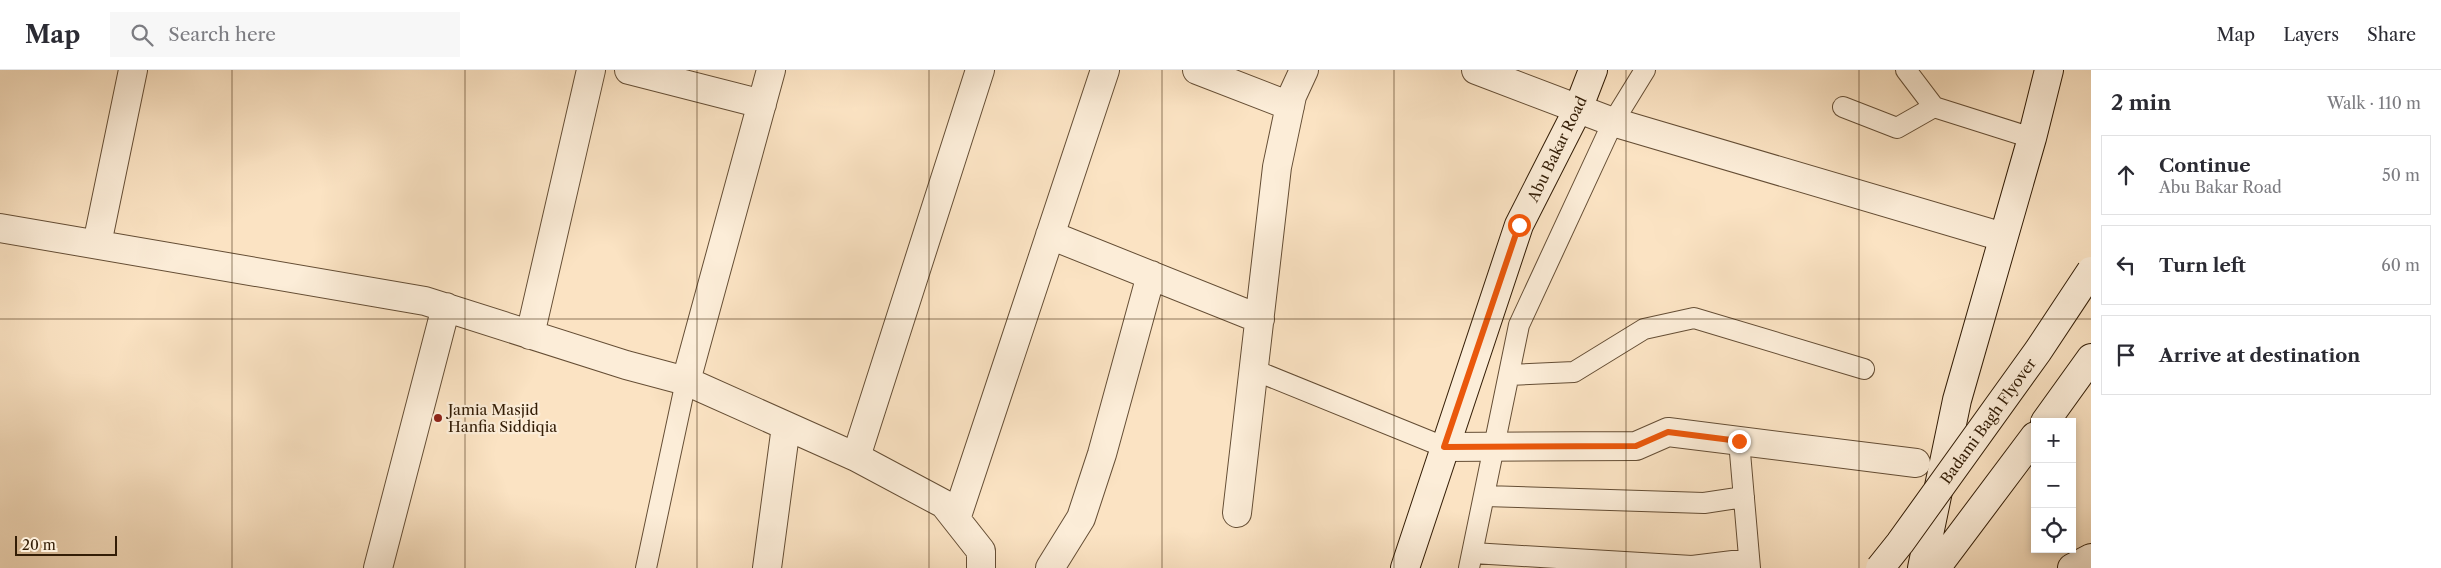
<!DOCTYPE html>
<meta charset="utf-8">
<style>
:root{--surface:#fff;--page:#f7f7f7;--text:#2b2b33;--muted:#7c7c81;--line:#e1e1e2}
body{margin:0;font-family:"Libre Caslon Text",serif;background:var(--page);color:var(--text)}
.controls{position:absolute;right:15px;bottom:15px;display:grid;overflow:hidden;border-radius:0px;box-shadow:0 2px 8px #0003}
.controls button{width:45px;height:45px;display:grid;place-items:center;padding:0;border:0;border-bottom:1px solid var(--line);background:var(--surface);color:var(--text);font:25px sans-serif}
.scale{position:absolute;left:15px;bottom:12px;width:102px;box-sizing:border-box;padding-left:5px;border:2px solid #331d06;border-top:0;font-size:14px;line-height:18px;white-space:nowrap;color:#331d06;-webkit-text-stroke:4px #fcedd8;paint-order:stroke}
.stop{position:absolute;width:15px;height:15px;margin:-11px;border:4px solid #ea580c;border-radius:50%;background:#fff}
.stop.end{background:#ea580c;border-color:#fff;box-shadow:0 1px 5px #0008}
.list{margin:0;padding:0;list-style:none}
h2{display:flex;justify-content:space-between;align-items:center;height:65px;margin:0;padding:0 20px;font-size:21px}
h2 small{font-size:16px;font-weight:400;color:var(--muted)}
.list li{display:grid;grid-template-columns:32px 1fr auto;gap:15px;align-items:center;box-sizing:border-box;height:80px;margin:0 10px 10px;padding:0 10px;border:1px solid var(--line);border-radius:0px}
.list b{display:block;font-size:19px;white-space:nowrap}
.list p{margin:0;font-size:16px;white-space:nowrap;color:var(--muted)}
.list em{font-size:16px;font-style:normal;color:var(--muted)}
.icon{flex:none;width:28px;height:28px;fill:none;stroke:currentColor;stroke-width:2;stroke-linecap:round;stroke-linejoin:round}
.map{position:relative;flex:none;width:2091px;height:498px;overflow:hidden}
header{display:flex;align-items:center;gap:30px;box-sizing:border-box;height:70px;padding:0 25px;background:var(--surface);border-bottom:1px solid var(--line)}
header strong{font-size:24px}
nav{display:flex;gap:28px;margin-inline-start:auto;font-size:18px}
.search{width:350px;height:45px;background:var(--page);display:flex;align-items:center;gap:12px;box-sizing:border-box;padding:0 18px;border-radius:0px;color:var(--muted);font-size:19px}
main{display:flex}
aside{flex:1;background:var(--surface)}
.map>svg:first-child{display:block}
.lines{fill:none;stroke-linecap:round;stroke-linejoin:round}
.lane-casing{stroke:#654e35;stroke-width:22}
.street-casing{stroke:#654e35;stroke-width:30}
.secondary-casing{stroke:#331d06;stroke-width:30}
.lane{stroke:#fcedd8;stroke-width:20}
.street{stroke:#fcedd8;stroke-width:28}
.secondary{stroke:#fcedd8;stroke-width:28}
.secondary-bridge-casing{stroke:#331d06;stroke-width:30;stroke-linecap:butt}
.secondary-bridge{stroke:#fcedd8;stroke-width:28}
.route{stroke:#ea580c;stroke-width:6}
.grid{fill:none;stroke:#331d06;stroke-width:1;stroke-opacity:0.55}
.poi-dot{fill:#8f2418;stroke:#fcedd8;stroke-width:2}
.labels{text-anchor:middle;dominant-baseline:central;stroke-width:4.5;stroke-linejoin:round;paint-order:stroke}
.street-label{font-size:15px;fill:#331d06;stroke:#fcedd8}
.poi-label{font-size:15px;fill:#331d06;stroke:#fcedd8;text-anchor:start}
</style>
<header>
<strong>Map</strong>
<div class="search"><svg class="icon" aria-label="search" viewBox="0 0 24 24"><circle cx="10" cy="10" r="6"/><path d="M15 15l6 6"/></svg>Search here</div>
<nav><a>Map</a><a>Layers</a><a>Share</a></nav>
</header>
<main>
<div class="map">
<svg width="2091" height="498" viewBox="0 0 2091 498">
<rect width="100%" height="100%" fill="#fbe3c3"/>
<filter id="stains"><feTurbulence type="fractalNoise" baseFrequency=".004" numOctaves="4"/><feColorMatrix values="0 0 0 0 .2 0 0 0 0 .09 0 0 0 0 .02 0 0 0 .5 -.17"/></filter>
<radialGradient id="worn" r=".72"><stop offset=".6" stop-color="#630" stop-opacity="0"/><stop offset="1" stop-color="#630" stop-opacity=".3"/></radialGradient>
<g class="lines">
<g class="lane-casing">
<path id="lane" d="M1906,0l28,37
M1843,37l54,21 37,-21 98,31
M1254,300l190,77
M1509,305l65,-3 70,-43 50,-11 170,51
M1739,371l11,127
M1485,426l219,7 40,-6
M1473,483l219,13 57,-7
M646,498l40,-187
M1469,498l50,-243 94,-203 32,-52"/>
</g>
<g class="street-casing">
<path id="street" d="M629,0l133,34
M1197,0l93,36
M1476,0l137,52 390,115
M0,158l425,73 201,64 60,16 85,-311
M1050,165l210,84
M97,174l36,-174
M530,265l61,-265
M686,311l170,76 88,47 37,47v17
M1444,377l192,-1 32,-14 248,31
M856,387l124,-387
M1237,443l40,-346 15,-71 12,-26
M956,449l149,-449
M378,498l68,-261
M767,498l19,-142
M1050,498l31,-50 21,-64 49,-179"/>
</g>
<g class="secondary-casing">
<path id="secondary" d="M2045,352l46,-64
M1405,498l114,-343 59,-116 15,-39
M1922,498l35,-168 75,-262 17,-68
M1936,498l99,-132
M2072,498l19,-10"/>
</g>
<use href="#lane" class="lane"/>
<use href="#street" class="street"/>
<use href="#secondary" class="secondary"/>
<g class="secondary-bridge-casing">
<path id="secondary-bridge" d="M1880,498l20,-25 138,-192 53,-80"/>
</g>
<use href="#secondary-bridge" class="secondary-bridge"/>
</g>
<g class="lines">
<path class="route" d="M1519,155l-75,222 192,-1 32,-14 71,9"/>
</g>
<path class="grid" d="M232,0v498M465,0v498M697,0v498M929,0v498M1162,0v498M1394,0v498M1626,0v498M1859,0v498M0,249h2091"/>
<circle class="poi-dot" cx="438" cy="348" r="5"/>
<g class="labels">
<g class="street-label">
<text transform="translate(1557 79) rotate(-64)">Abu Bakar Road</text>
<text transform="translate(1988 351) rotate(-54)">Badami Bagh Flyover</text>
</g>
<g class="poi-label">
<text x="448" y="339">Jamia Masjid<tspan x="448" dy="17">Hanfia Siddiqia</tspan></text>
</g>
</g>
<rect width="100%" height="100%" filter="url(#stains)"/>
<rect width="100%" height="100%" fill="url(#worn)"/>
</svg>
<div class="controls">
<button>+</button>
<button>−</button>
<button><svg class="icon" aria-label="locate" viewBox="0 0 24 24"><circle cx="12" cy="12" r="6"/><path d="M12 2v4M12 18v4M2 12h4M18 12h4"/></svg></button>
</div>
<div class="scale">20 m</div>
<div class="stop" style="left:1519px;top:155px"></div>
<div class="stop end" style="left:1739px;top:371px"></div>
</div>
<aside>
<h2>2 min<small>Walk · 110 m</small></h2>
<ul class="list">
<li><svg class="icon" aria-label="ahead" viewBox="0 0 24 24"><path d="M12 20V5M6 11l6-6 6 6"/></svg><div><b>Continue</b><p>Abu Bakar Road</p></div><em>50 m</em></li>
<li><svg class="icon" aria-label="left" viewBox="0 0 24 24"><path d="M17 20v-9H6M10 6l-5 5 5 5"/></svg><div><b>Turn left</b></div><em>60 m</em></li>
<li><svg class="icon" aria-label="arrive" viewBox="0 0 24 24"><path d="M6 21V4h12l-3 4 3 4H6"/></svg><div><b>Arrive at destination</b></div></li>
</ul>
</aside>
</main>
